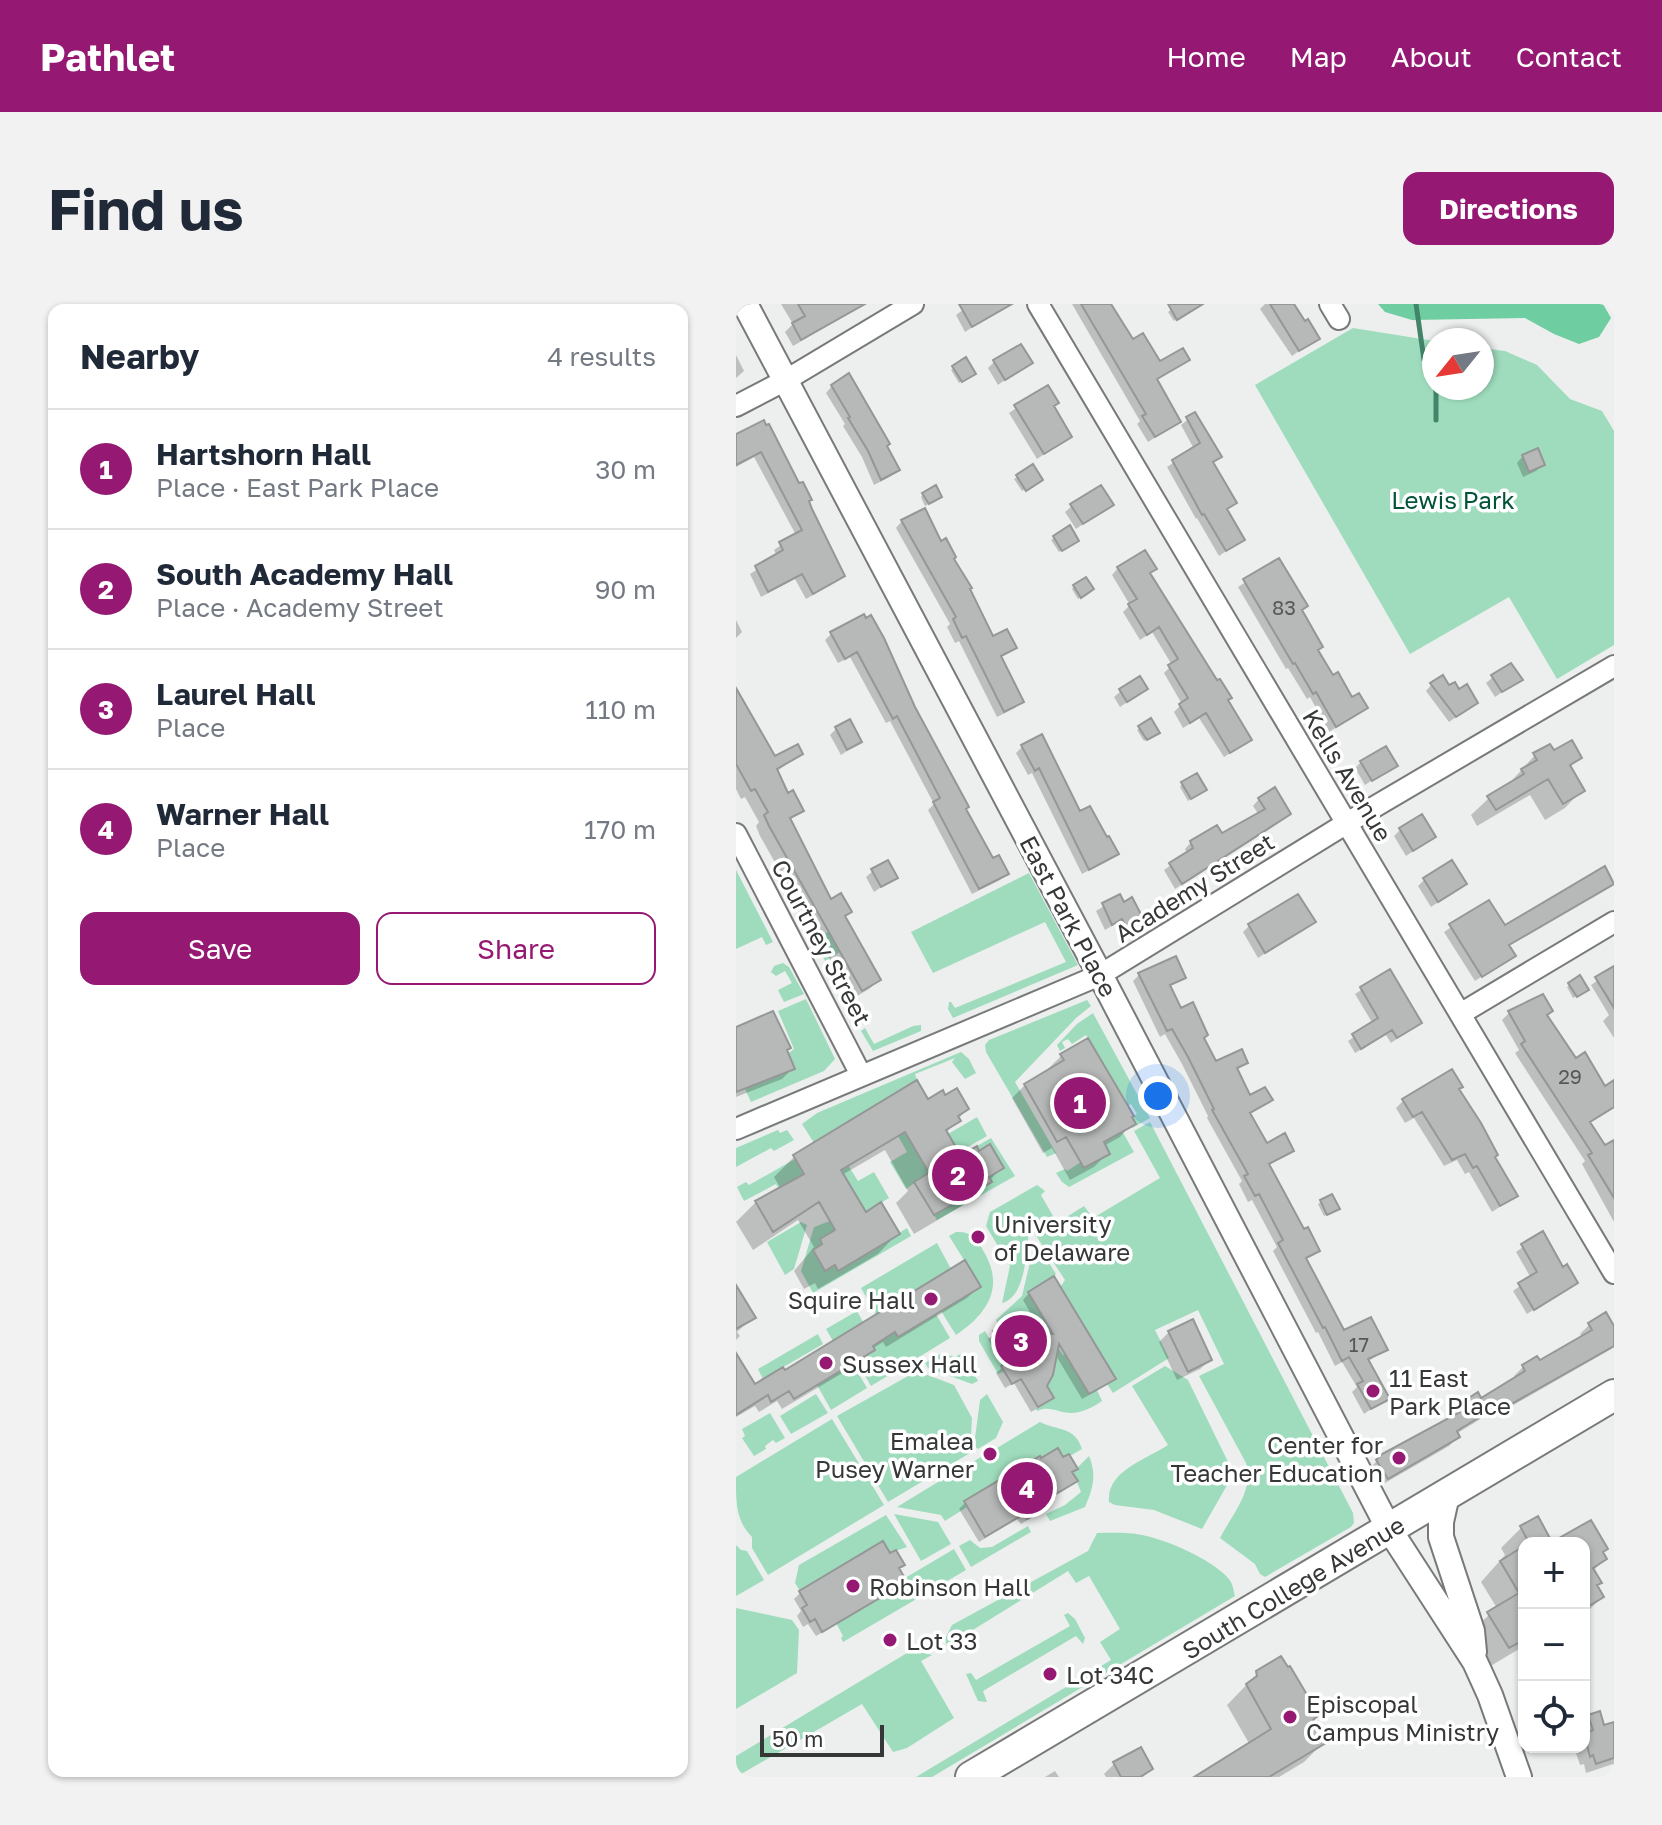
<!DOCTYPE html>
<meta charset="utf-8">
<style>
:root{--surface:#fff;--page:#f2f2f3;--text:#1f2937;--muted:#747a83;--line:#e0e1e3;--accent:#951973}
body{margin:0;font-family:"Golos Text",sans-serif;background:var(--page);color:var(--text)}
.controls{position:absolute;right:24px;bottom:24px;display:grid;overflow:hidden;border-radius:16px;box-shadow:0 2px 6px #0004}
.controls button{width:72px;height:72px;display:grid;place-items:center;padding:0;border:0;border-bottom:2px solid var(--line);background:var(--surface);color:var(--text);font:40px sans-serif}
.compass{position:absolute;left:686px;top:24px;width:72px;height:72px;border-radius:50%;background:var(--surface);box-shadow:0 2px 6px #0004;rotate:240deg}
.scale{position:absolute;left:24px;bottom:20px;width:124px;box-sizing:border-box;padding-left:8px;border:4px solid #363737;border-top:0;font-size:22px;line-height:28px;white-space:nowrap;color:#363737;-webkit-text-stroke:6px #fff;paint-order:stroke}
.you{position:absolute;left:422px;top:792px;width:28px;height:28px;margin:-20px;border:6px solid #fff;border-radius:50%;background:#1a73e8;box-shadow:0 0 0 12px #1a73e833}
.badge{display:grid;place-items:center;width:52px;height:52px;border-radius:50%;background:var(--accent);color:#fff;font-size:26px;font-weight:700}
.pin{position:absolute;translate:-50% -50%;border:4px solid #fff;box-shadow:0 2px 8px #0006}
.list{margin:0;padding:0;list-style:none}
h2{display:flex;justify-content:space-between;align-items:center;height:104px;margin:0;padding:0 32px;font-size:34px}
h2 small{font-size:26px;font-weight:400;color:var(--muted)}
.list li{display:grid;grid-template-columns:52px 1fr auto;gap:24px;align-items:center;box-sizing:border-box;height:120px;padding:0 32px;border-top:2px solid var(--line)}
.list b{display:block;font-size:30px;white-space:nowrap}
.list p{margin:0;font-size:26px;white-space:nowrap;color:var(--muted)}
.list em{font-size:26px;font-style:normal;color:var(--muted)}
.actions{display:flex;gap:16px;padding:24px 32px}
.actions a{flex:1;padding:18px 0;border:2px solid var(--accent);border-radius:16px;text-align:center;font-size:28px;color:var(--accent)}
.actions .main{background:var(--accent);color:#fff}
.icon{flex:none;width:44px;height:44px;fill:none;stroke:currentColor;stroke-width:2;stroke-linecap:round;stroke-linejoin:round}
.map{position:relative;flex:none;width:878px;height:1473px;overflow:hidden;border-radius:16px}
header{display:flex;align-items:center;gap:48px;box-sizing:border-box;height:112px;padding:0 40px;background:var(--accent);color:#fff}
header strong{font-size:38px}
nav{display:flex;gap:44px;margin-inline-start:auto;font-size:28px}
.intro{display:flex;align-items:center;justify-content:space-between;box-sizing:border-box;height:192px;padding:0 48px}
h1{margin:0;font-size:56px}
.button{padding:20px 36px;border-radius:16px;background:var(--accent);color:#fff;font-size:28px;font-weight:700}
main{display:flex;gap:48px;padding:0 48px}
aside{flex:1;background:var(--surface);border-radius:16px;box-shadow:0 2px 6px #0004}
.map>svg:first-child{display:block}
.green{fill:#9fdcbd}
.forest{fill:#6ecda1}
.shadow{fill:#0003}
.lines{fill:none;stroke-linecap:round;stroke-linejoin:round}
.stream{stroke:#438569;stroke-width:5}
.building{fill:#b6b9b7;stroke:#949796;stroke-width:2}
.minor-casing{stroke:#787a79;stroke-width:24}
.tertiary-casing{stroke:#787a79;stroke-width:28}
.primary-casing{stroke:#787a79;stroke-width:34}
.minor{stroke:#fff;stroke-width:20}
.tertiary{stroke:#fff;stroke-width:24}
.primary{stroke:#fff;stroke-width:30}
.poi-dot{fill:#951973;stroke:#fff;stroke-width:3}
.labels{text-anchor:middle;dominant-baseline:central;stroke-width:7;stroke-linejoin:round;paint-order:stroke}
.number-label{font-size:20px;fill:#565857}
.park-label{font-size:24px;fill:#025337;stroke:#fff}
.street-label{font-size:24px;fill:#363737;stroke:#fff}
.poi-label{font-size:24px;fill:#363737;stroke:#fff;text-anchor:start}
</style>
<header>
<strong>Pathlet</strong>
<nav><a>Home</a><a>Map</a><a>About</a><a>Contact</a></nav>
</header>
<div class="intro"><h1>Find us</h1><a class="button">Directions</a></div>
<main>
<aside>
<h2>Nearby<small>4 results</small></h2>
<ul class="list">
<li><span class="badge">1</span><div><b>Hartshorn Hall</b><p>Place · East Park Place</p></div><em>30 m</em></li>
<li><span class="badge">2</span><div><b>South Academy Hall</b><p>Place · Academy Street</p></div><em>90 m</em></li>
<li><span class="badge">3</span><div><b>Laurel Hall</b><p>Place</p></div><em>110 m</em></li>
<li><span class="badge">4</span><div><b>Warner Hall</b><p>Place</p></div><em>170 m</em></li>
</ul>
<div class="actions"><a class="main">Save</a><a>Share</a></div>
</aside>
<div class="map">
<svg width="878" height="1473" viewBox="0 0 878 1473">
<rect width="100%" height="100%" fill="#ecefed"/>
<path class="green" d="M617,24l81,13v47h48v-40l23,3 32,14 33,34 32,12 12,20v214l-57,34 -48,-82 -99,57 -155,-269z
M0,566l37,72 -7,3 -4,-8 -26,12z
M293,569l49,92 -125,53 -5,-9 1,-7h2l4,6 111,-46 -21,-40 -112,51 -22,-41z
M113,617l4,9 -19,10 6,12 -15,9 -11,-22z
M47,659l6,4 15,27 -20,8 -6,-12 14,-7 -7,-12 -9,5 -5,-4 3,-6z
M70,695l29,60 -11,12 -73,31 -6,-13 50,-20 -6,-16 5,-4 -16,-38z
M351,696l4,6 -15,12 -61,64 41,71 -9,4 -61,-105 -1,-7 4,-5z
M357,709l57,105 -18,10v-11l5,-3 -6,-10 -5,3v-5l-40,-67 -14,9 -4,-5 -6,3 3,6 -5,3 -3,-6 20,-21z
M185,721v6l-48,20 -12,-20 4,-3 9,16 39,-18z
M225,748l8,7 7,14 -11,6 -13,-17 3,-4 -40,16 2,6 -25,14 1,2 -79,47 -12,-19 15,-11z
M241,813l10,19 -28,16 -11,-18z
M414,818l203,391 1,10 -3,4 -86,50 -5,-3 -5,-10 -35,-26c12,-24 34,-46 26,-75l-47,-87 25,-12 -26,-54 -43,20 14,28 -56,35 -6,-9 9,-5 -55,-93 4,-6 -32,-49 -4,1c-3,20 -3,65 -27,71l8,-37 -24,-40 4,-14 47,-27 8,6 -4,4 16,28 27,-17 9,12 67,-40 -26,-47z
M42,826l2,3 7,-3 7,10 -20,11 -3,-3 -35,19v-19z
M386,827l12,21 -65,35 -7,-5 -6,-9 9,-4 2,2 14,-9 4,6 25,-14 -11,-20z
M169,828l24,41 -23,16 -16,-27 17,-10 -9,-16z
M255,834l24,38 -78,44 -3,-5 57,-33 -2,-5 1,-32 -11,6 -2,-5z
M59,855l9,15 -25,15 -3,-5 -32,17 -7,-14 9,-5 3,3z
M112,861l10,16 16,-9 15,26 -23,14 -25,-43z
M94,917l5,9 -15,9 2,5 -9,6 12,20 10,-5 4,5 68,-42 4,8 -98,57 -12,-22 13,-44z
M65,918l6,3 -13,44 -9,6 -18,-33z
M220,928c16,-1 21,7 28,20 21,36 3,62 -28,83l-15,-24 40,-24 -32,-51z
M299,937l21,33 -28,18 24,41 -36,1 -7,-12 -9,5 -4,-7 26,-24z
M201,939l14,26 -75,45 -15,-26z
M121,1007l6,11 -2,3 -28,16 -7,-12z
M200,1010l14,24 -49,30 -2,-3 -7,4 2,3 -23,14 -14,-24 18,-11 -2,-5 22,-14 3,5z
M249,1027l19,33 -2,2 3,5 -7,3 -19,-33v-6z
M82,1030l5,10 -60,35 -5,-10z
M323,1045l4,6 2,-1 24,40 8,-4 5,11c-9,6 -20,12 -31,12 -13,0 -21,-8 -34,-2l-1,-2 18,-11 -7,-12 5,-33z
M206,1049l13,4 7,-4 16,28 -6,3 -44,-16 -3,-5z
M117,1060l14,24 -36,22 -14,-25z
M429,1062l23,14 43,88 -1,12 -28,49 -48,-19 -39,-5 -6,-3c-3,-31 38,-43 59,-57l-36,-59z
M181,1067l37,14 18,33 -2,35 -82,49 -51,-86z
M80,1090l12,19 -37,21 -11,-18z
M251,1090l16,28 -7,16 -18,11 -4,-3 6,-46z
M34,1109l15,25 -9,5 -3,-3 -8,6 1,3 -12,7 -12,-18 3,-2 -3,-7z
M96,1115l52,86 -116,70 -16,-27v-11c-16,-16 -16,-33 -16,-60z
M304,1118c17,9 35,4 42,27l-12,7 -2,-2 -5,3 -5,-8 -17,9 -2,-2 -75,45 3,6 -22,14 -4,-6 -44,-8 59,-36 3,5 6,-3 -2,-5 26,-16 2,3 7,-4 -1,-3z
M353,1152c8,19 4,33 -4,51l-35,14 -4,-7 19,-9 16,-13 -8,-20z
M158,1210l44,8 13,22 -30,17z
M150,1211l21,32 -17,6 -7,-11 -83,49 -5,-8 4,-18z
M292,1222l3,6 -60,35 -12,-21 11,-6 10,8 12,-1z
M361,1229c15,0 30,-1 45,2 23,4 71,25 86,43 5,5 5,11 7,18l-303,181h-16l195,-117 -11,-18 20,-13 -31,-53 -13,7 -8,-12 -121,75 -2,-7 7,-14 136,-74z
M0,1241l5,5 6,1 17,29 -28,16z
M218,1245l12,21 -123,72 -2,-4 2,-2 -7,-13 71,-41 -2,-4z
M0,1304l56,12 7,10 -2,43 -61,36z
M332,1309l7,6 10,19 -2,6 -7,-8 -93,55 4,11 -9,-1 -12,-27 5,-1 5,7 94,-54 -6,-11z
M176,1346l20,5 -11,6 33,57 -47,30 -14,4 -31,-48 -126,73v-21z"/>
<path class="forest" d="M642,0h225l8,14 -12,19 -20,7 -25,-10 -29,-16 -113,2 -27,-8z"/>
<path class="shadow" d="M45,0h84l-72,42 -8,-14 8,-8z
M235,0h22l4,7 -32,21 -9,-17z
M336,0h36l24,38 28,22 28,-4 -32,21 22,40 -6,6 -24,15 -11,-18 3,-3z
M443,0h6l2,9 -13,8 -6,-9z
M529,0h27l25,34 -25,18 -32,-47z
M0,51l8,16 -8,7z
M258,58h36l-32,23 -10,-17z
M218,64l17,8 -12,7 -8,-13z
M96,82l53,61 12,23 -6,6 -17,9 -12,-28 -19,-31 2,-2 -19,-31z
M311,83l5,20 18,30 -33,22 -28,-46z
M459,110l25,42 -9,8 23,39 -9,8 17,29 -23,16 -22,-38 -1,1 -29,-52 27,-18 -13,-24z
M15,124l56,74 35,74 -6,6 -30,17 -11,-20 -34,18 -11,-23 27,-18 -3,-6 22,-15 -42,-78 -18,10v-20z
M787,152l20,9 -7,6 -13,6 -6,-14z
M297,163l7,12 -18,12 -8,-12z
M187,190l14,5 -12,7 -4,-9z
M375,201l-35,24 -11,-17 7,-6z
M166,217l38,23 12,15 40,79 22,10 -14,10 21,44 -6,6 -18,9 -38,-76 -4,2 -8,-16 3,-3 -54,-96z
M333,224l5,15 -15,9 -8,-12z
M542,257l38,90 16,27 19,22 15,8 -37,24 -19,-35 -3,2 -19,-31 -2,1 -48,-82z
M382,264l30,7 101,164 -6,6 -19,12 -25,-39 -16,10 -9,-16 8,-8 -18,-31 8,-8 -20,-33 -12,8 -17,-28 7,-7 -18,-30z
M338,282l15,6 -11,7 -6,-10z
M127,313l129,244 14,12 -6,7 -28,14 -44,-84 6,-6 -44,-83 -4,2 -36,-66 -12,6 -13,-23 6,-6z
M0,316l6,12 -6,6z
M757,373l27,3 -25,17 -9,-14z
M696,380l26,7 18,12 -27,19 -23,-31z
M410,385l-26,18 -6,-10 7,-6z
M0,391l38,64 27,-6 -25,19 12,23 13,15 -12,11 41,81 19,10 -5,5 35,63 -10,9 -17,10 -92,-163 -4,-10 3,-4 -14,-25 -4,2 -5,-10z
M404,424l15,7 -11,6 -7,-11z
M100,425l24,13 -19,13 -11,-20z
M286,443l94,106 -6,6 -28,15 -50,-101 -4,2 -12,-22z
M817,449l27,5 -11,10 13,22 -17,18 -20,12 -15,-25 -53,31 -6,-11 18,-17 17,-11 29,-32z
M625,458l34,3 -30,20 -10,-17z
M446,480l20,8 -14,9 -8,-14z
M523,495l30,15 -114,75 -11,-19 23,-16 -2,-5 6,-7 30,-6 38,-21 -6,-9z
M664,526l34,7 -28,19 -12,-20z
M137,567l23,6 -22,15 -8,-15z
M688,576l41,4 -34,23 -13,-21z
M876,580l-5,5 -99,57 5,10 -38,25 -31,-49 45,-30 15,26z
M383,593l4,7 17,14 -20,14 -5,-8 -10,6 -9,-19z
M577,618l-55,36 -15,-26 6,-6z
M878,665v69l-11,-17 6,-6 -18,-30z
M653,668l30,51 -28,20 -5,-8 -31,18 -7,-12 25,-17 -18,-30z
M403,671l45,2 -15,10 11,24 23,27 12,26 31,-1 -10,8 13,27 21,2 -21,15 17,31 26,4 -24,16 36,66 14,19 -13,9 38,73 42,17 -18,12 20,36 -23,16 -12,-22 5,-5 -15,-25 -7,4 -17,-34 -2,1 -43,-82 4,-4 -25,-47 -4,2 -9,-18 3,-3 -35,-63 1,-2 -26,-52 -17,-30 -5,3 -27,-56z
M844,674l4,14 -11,6 -6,-11z
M773,709l36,3 30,44 29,28h10v20l-26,16 16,24 10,-6v80l-32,-58 3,-3 -70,-108 4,-3 -17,-30z
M0,726l50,21 7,17 -11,11 -46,18z
M326,751l71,68 -13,14 -16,9 4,7 -14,14 -24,13 -18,-32 -9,5 -31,-55 13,-13 25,-14 -2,-2z
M180,778l11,20 40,7 -21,24 14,25 42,9 -32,34 -56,33 -18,-31 12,-12 -23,-41 -43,25 23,39 32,20 -19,20 -60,35 -3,-6 -11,6 -10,-18 20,-24 -16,-27 -45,30 -17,-28 20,-20 25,-13 -7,-12 20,-20z
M721,786l59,106 -24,16 -23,-40 -4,2 -8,-14 -13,6 -30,-48 -9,5 -9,-15 7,-7z
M585,898l14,9 -11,5 -6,-12z
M806,930l20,35 14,13 -49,32 -14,-23 18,-13 -15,-26z
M243,983l-12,11 -81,49 -3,-5 -11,7 -11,13 -79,47 -5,-8 -18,11 -4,-6 -19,11v-60l18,29z
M293,989l84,86 -6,6 -25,14 -27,-45 -10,32 6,12 -6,6 -14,8 -17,-29 -9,5 -9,-15 8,-7 -16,-27 20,-15 7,11 29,1 -21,-36z
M0,998l17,15 -16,15 3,4 -4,4z
M869,1011l9,15v16l-3,3 -122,70 -2,-4 -31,19 2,3 -9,9 -71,41 -10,-17 9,-9 75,-43 -2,-3 9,-9 22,-5 35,-22 -2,-3 9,-9 16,-4 43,-26 -2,-3 9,-9z
M433,1028l41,28 -10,9 -23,11 -18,-38z
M326,1155l13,10 -4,4 4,8 -6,6 -31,19 2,4 -6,6 -13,8 -4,-5 -38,23 -20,-33 6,-6z
M801,1214l10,19 13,3 30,-18 15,37 -12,12 2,15 7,11 -18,18v-72h-60v103l-35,21 -20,-34 28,-25 -16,-26 24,-27 -4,-7 20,-20z
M162,1265l7,12 -7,7 -82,48 -8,-12 -5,3 -6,-11 4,-5 -7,-12 6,-6z
M522,1369l53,47 13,22 -20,20 -25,15h-78l49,-32 -23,-40z
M853,1413l14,10 11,-3v42l-1,-2 -27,9 -2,-9 -4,1 -6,-18h10v-25z
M404,1445l11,20 -8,8h-37l-2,-3 10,-10z
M319,1467l4,6h-14z"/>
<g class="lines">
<path class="stream" d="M680,0l8,56 10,15
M700,84v32"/>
</g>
<path class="building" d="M62,0h67l-64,36 -9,-17 13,-7z
M223,0h53l-40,23z
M345,0h30l22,35 10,-6 17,28 23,-13 7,12 -33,19 24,43 -26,15 -13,-21 4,-2z
M432,0h35l-26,16z
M534,0h24l11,17 3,-2 12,20 -21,12z
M285,40l12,19 -28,17 -12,-20z
M230,53l10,17 -14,8 -10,-16z
M113,69l41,71 -3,2 13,24 -19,10 -13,-29 -20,-33 2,-1 -19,-32z
M312,81l11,18 -5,3 18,31 -28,17 -30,-49z
M459,108l27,45 -9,5 24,41 -10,6 18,31 -19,11 -22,-37 -2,1 -30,-55 28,-17 -14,-26z
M28,116l2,5 3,-1 30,59 4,-1 9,18 -3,1 3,8 33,67 -32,18 -11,-20 -34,18 -13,-26 28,-16 -4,-8 23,-12 -41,-78 -25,13v-31z
M802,144l7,17 -16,7 -7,-17z
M297,160l10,16 -17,11 -10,-16z
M200,181l6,12 -13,7 -7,-11z
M365,181l13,20 -31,19 -13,-20z
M189,204l16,33 5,-3 10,19 -2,2 18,29 -2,1 23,47 14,-7 10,19 -16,8 23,46 -20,10 -38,-76 -4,2 -9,-19 3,-2 -55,-97z
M334,221l9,16 -17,10 -9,-15z
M409,246l12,19 -7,4 67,107 3,-1 12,19 -4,2 24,40 -22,13 -24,-40 -16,10 -11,-19 9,-6 -20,-33 10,-6 -19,-32 -12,8 -19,-31 9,-5 -20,-32z
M543,254l29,48 -6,4 21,37 -5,3 15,25 5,-3 14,25 7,-4 9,15 -32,19 -20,-35 -3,2 -18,-31 -2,1 -50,-85z
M350,273l8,12 -13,9 -8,-13z
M128,310l2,4 5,-3 13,23 31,69 54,100 -3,2 27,49 6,-3 10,19 -30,15 -46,-87 7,-4 -43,-82 -4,3 -36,-67 -12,7 -15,-27z
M775,359l12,17 -21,12 -11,-17z
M707,371l6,10 6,-3 4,7 8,-5 11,19 -22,14 -26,-34z
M404,372l8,13 -21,13 -8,-13z
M0,384l39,68 23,-12 5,10 -26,15 11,24 5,-3 11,21 -14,7 41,81 10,-6 11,19 -7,4 36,64 -19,11 -93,-165 -5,-11 4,-3 -13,-23 -4,2 -15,-27z
M415,414l9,15 -13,7 -9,-14z
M114,415l12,23 -15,8 -12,-23z
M306,430l38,77 10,-5 17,31 2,-1 10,18 -30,16 -50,-102 -4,3 -14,-26z
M836,436l10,18 -12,7 15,26 -22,13 -15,-25 -52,31 -9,-14 37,-22 -3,-5 16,-9 -4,-7 17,-9 4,6z
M650,442l12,20 -26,15 -12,-20z
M461,469l10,17 -16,9 -10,-17z
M539,483l16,27 -109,70 -13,-21 24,-15 -3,-7 27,-16 5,8 43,-24 -7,-11z
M686,510l14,23 -23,14 -14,-23z
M152,556l10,18 -17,9 -10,-18z
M716,556l15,24 -29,18 -15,-24z
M869,562l9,18 -105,61 7,11 -34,21 -33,-53 40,-24 16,25z
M384,590l4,8 8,-5 11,21 -17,9 -4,-8 -10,6 -10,-22z
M562,590l18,28 -51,31 -17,-29z
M440,652l10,22 -16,7 11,23 12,-6 15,33 -4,3 12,23 26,-12 6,14 -11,5 13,27 15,-8 8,13 -23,13 17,30 18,-10 9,18 -25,13 35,65 4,-2 12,24 -14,7 38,72 27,-13 17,33 -20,9 22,40 -19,10 -14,-25 6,-3 -14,-24 -7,4 -17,-34 -2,1 -45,-85 5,-3 -24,-46 -4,2 -11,-20 4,-2 -36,-64 2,-1 -26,-52 -16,-28 -5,2 -29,-58z
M878,662v42l-19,-31z
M654,665l32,54 -25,15 -5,-8 -31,19 -9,-15 26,-16 -18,-31z
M844,671l9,15 -12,7 -9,-14z
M807,690l10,17 -6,4 29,43 9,-6 20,34 9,-6v27l-24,15 15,23 9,-5v58l-26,-43 4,-2 -71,-109 4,-3 -17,-30z
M37,707l18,37 -4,2 8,19 -59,23v-65z
M352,734l46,78 -2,1 4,7 -32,18 6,12 -26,14 -18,-31 -9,5 -33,-58 40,-24 -4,-6z
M716,765l11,18 -4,2 22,34 17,32 -3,2 23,39 -18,10 -23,-40 -4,2 -8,-14 -13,6 -30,-48 -9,5 -11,-18z
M181,776l11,19 15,-9 2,5 12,-7 12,21 -11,7 3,5 -15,9 15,26 16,-10 2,5 11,-7 14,24 -15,9 3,5 -58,33 -20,-33 15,-9 -24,-41 -64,38 25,42 15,-10 19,32 -62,37 -3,-6 -10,6 -12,-21 9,-6 -2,-5 15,-9 -16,-28 -46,30 -18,-31 49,-27 -11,-19z
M596,890l8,15 -13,6 -7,-15z
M807,927l20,36 4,-3 11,19 -44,27 -16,-27 19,-11 -16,-28z
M229,956l16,27 -83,50 -3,-5 -22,14 2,4 -81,49 -5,-8 -18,11 -3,-7 -32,20v-62l19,31 28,-17 2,3z
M318,972l62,103 -27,15 -30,-50 -6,31 -6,11 7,12 -16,9 -17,-28 -9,5 -11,-18 9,-6 -17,-29 16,-9 7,11 37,1 -25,-42z
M0,981l20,33 -20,11z
M870,1008l8,14v20l-115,65 -3,-4 -39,24 3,6 -72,42 -12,-19 6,-6 80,-43 -4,-6 20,-13 3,6 44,-27 -3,-6 15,-9 3,4 52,-30 -4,-7z
M457,1015l19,41 -24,12 -20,-41z
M322,1144l5,9 6,-3 9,15 -6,3 6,9 -39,23 4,6 -8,5 -8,4 -3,-5 -39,23 -21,-36 76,-45 1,2z
M802,1212l14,26 39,-22 17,29 -5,3 4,7 -14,9 9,15 -5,2 7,12 -20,12v-66h-55l-9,-17z
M147,1237l7,12 6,-3 9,15 -6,3 8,14 -85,50 -7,-13 -5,3 -8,-14 5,-3 -8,-14z
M788,1242v94l-15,8 -22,-36 32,-19 -19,-32z
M545,1352l7,11 2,-1 29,49 -6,5 13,23 -57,34h-75l77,-48 -25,-45 11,-8 -1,-5z
M864,1407l4,14 10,-3v36l-18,6 -3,-9 -3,2 -6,-24 9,-3 -5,-15z
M405,1443l12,22 -13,8h-19l-8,-15z"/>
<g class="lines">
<g class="minor-casing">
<path id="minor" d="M302,0l576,969
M594,0l9,15
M0,102l50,-26 127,-76
M0,530l125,241
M724,710l154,-92
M0,825l364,-154 247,-152 267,-157"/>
</g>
<g class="tertiary-casing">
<path id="tertiary" d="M9,0l362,684 282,541 86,133 15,33 29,82
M711,1191l-6,27v15l31,94 2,21"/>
</g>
<g class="primary-casing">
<path id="primary" d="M235,1473l643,-382"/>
</g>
<use href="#minor" class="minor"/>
<use href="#tertiary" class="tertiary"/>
<use href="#primary" class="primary"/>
</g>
<g class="poi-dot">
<circle cx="242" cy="933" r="8"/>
<circle cx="195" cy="995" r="8"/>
<circle cx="90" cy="1059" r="8"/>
<circle cx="637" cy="1087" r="8"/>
<circle cx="254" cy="1150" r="8"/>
<circle cx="663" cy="1154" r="8"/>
<circle cx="117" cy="1282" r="8"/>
<circle cx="154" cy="1336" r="8"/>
<circle cx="314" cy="1370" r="8"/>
<circle cx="554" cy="1413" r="8"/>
</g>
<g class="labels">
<g class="number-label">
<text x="548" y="303">83</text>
<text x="834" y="772">29</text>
<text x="623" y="1040">17</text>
</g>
<g class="park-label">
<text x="717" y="195">Lewis Park</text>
</g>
<g class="street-label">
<text transform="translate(612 471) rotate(59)">Kells Avenue</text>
<text transform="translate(458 583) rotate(-32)">Academy Street</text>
<text transform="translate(333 612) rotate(62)">East Park Place</text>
<text transform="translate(86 638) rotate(62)">Courtney Street</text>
<text transform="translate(557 1283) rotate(-31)">South College Avenue</text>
</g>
<g class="poi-label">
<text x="258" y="919">University<tspan x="258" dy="28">of Delaware</tspan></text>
<text x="179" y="995" text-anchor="end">Squire Hall</text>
<text x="106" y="1059">Sussex Hall</text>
<text x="653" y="1073">11 East<tspan x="653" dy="28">Park Place</tspan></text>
<text x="238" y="1136" text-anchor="end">Emalea<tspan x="238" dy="28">Pusey Warner</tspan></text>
<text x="647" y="1140" text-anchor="end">Center for<tspan x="647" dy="28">Teacher Education</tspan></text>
<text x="133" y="1282">Robinson Hall</text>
<text x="170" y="1336">Lot 33</text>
<text x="330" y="1370">Lot 34C</text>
<text x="570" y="1399">Episcopal<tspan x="570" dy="28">Campus Ministry</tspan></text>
</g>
</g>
</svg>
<div class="controls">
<button>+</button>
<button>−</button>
<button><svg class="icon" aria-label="locate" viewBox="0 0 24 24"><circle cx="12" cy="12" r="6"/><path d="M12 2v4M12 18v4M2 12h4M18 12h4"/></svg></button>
</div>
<svg class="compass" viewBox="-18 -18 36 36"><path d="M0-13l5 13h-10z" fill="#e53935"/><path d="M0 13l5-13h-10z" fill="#747a83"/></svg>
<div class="scale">50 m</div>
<div class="you"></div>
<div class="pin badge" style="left:344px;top:799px">1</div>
<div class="pin badge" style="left:222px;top:871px">2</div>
<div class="pin badge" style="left:285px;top:1037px">3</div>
<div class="pin badge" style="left:291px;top:1184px">4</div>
</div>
</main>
